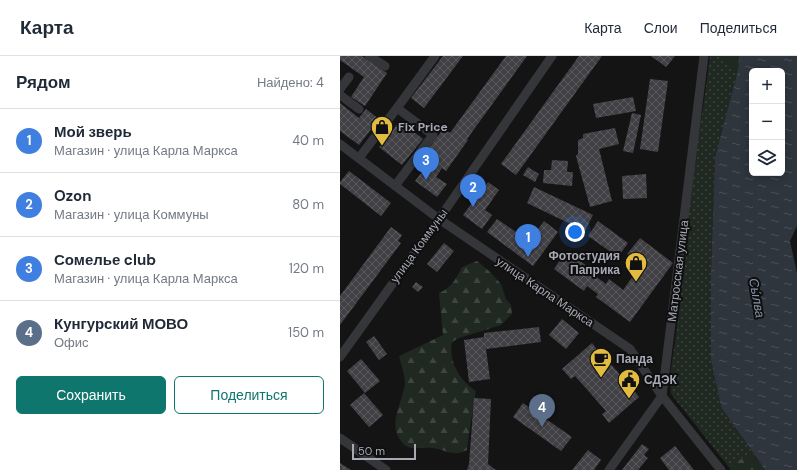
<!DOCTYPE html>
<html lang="ru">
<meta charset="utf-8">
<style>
:root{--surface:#fff;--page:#f6f6f7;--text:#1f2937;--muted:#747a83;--line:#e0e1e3;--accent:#0f766e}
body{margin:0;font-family:"DM Sans",sans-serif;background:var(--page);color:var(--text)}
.controls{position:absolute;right:12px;top:12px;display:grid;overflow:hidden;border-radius:6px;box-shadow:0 2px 10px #0003}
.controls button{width:36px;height:36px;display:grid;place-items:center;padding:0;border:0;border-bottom:1px solid var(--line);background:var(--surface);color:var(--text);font:20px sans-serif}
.scale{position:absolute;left:12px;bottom:10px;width:64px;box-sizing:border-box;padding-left:4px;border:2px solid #a7aab5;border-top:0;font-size:11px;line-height:14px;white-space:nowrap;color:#a7aab5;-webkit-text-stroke:3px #0f0f10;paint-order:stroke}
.you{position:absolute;left:235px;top:176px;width:14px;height:14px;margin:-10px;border:3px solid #fff;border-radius:50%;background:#1a73e8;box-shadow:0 0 0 6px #1a73e833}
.badge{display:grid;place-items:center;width:26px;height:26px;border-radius:50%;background:var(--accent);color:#fff;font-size:13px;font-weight:700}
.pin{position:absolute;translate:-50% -33px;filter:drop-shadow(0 1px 2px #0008)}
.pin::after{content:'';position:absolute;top:21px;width:14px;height:12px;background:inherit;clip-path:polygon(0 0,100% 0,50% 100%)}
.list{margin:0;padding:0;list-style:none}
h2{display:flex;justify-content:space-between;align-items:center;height:52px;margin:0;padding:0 16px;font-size:17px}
h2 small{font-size:13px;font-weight:400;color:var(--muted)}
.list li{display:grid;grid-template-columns:26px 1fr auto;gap:12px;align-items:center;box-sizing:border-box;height:64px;padding:0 16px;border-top:1px solid var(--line)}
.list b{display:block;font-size:15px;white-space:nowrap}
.list p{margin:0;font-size:13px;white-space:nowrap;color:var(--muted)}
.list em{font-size:13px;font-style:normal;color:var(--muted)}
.actions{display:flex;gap:8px;padding:12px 16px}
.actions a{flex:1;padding:9px 0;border:1px solid var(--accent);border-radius:6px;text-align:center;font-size:14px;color:var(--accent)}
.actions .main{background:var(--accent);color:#fff}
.icon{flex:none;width:22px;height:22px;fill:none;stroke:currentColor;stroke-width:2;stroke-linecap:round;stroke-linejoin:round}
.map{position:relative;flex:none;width:457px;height:414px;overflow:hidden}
header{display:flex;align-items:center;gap:24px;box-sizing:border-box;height:56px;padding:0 20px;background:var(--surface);border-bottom:1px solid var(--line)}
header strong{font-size:19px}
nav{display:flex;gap:22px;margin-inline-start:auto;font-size:14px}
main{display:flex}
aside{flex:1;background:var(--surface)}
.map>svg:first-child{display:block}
.grass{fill:url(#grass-dots)}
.forest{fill:url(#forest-firs)}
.water{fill:url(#water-ripples);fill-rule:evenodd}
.building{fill:url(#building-cross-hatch)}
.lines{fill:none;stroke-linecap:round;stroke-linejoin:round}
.minor{stroke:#35363a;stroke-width:9}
.labels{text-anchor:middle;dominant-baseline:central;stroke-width:4;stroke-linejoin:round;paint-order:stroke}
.poi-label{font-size:12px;font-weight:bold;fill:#a7aab5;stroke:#0f0f10;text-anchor:start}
.street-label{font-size:12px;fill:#a7aab5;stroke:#0f0f10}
.water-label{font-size:13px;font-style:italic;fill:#8094ad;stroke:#0f0f10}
</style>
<header>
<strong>Карта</strong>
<nav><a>Карта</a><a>Слои</a><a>Поделиться</a></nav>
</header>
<main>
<aside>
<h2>Рядом<small>Найдено: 4</small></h2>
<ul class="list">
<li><span class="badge" style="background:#3f7fe0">1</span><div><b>Мой зверь</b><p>Магазин · улица Карла Маркса</p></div><em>40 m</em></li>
<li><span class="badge" style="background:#3f7fe0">2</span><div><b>Ozon</b><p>Магазин · улица Коммуны</p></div><em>80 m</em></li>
<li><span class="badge" style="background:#3f7fe0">3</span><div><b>Сомелье club</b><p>Магазин · улица Карла Маркса</p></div><em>120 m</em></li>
<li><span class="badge" style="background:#5c6f8a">4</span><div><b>Кунгурский МОВО</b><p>Офис</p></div><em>150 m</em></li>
</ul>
<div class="actions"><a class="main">Сохранить</a><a>Поделиться</a></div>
</aside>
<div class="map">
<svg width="457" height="414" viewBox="0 0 457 414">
<defs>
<pattern id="grass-dots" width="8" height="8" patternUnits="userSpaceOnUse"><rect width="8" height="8" fill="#202822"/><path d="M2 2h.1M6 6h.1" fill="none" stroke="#3e4440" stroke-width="1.8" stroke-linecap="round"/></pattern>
<pattern id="forest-firs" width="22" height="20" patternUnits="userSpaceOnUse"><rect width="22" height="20" fill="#202822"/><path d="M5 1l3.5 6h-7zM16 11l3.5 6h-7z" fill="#3e4440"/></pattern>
<pattern id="water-ripples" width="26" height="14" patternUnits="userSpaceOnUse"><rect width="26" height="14" fill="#2e353d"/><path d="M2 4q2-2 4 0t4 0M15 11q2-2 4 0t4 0" fill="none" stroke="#495057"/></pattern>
<pattern id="building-cross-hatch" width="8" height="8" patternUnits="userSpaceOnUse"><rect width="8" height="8" fill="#414145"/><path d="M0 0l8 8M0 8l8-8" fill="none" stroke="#5a5a5e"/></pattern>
</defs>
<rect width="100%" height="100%" fill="#141415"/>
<path class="grass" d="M370,0h12l16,14 -23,87 -4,115v88l10,47 36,52c-14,-4 -18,-2 -26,11l-60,-76 -1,-19 5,-33 9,-76 6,-93 13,-65z"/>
<path class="forest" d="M382,0h17l-1,14z
M137,205l12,10 12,13 5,15 5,6 1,9 -11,11 -42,13 -7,4c-4,19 8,39 24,49l-7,43 -2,16c-15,8 -21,-1 -35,-2 -8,-1 -17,2 -24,-1 -3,-1 -5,-3 -7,-6 -14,-17 2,-39 4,-58 0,-8 -4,-19 -6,-27l44,-21 -4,-42c12,-5 17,-14 23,-26z
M407,400l10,3 8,11h-34l6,-9z"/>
<path class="water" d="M399,0h58v170l-7,15 7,32v197h-32l-44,-63 -10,-47v-88l4,-115 23,-87zM412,15h30v102h-30z"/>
<path class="building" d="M0,0h22l25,17 -22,33 -14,-9 13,-20 -24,-17z
M103,0h20l-39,52 -13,-10z
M166,0h21l-60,83 1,1 -22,31 -4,-3 -6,9 11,7 -10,13 -22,-16 16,-21 -7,-5 19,-26 7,4z
M239,0h23l-86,119 -15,-11z
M311,0h24l-9,11z
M310,23l18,2 -10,71 -18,-3z
M293,41l3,14 -40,7 -3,-14z
M0,47l19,15 7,-9 13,10 -20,26 -19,-14z
M292,57l9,2 -8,38 -10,-2z
M60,65l23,18 -21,26 -23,-18z
M275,72l4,16 -20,5 13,52 -22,6 -14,-51 2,-2v-14l5,-2v-4z
M212,104l16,1 -1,11h6l-1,14 -29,-3 1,-13h7z
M188,111l11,7 -4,8 -12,-7z
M9,115l42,32 -10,13 -41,-32v-2z
M306,118l1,24 -24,1 -1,-23z
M148,126l11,8 -14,20 7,5 -10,14 -19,-14z
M194,131l59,28 -8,16 -58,-28z
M157,163l32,22 15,-20 14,11 -25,34 -46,-34z
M258,165l30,22 -10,14 -30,-21z
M51,171l11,8 -4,6 3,2 -61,82v-29z
M300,182l33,25 -43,59 -34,-25 2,-3 -11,-8 -3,5 -30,-22 12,-18 31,22 -2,3 11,8 3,-5 14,11 18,-25 -14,-11z
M104,187l10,8 -17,21 -10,-8z
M76,226l7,5 -5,5 -6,-5z
M222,263l17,14 -13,16 -17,-14z
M199,271l2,15 -55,7 4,30 -21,3 -5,-42 20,-3v-4z
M34,280l13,18 -8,6 -13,-18z
M252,287l8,10 -2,2 7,8 3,-2 16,18 -2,2 8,9 2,-2 7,9 -30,26 -7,-9 4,-3 -31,-35 -4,3 -9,-10z
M21,303l19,22 -15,12 -18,-22z
M24,337l19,22 -14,12 -19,-22z
M134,342l17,1 -3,65 8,6h-29l2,-6z
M183,347l49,34 -11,14 -48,-34z
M302,388l7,5 -5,6 4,3 -10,12h-16z
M335,390l19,24h-25l-9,-12z
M248,394l13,10 -7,10h-22z
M0,407l11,7h-11z"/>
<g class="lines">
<path class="minor" d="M29,0l16,10
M0,33l9,-12
M0,39l19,14
M0,88l99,75 191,130 32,47 59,74
M19,102l38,-50
M55,130l38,-51 -36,-27 38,-52
M0,301l99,-138 113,-163
M0,382l46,32
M269,414l53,-74 42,-340"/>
</g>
<defs>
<g id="shop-pin" transform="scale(1.15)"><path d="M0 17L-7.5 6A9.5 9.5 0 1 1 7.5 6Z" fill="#e2bc40" stroke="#0f0f10"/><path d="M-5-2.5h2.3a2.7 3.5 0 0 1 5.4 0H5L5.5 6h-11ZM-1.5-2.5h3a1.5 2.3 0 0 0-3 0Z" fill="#111"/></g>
<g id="cafe-pin" transform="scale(1.15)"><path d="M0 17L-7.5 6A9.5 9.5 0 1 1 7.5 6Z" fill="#e2bc40" stroke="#0f0f10"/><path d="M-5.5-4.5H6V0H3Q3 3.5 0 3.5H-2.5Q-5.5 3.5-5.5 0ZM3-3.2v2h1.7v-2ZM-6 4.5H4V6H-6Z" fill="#111"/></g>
<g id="civic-pin" transform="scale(1.15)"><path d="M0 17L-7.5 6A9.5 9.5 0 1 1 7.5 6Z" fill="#e2bc40" stroke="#0f0f10"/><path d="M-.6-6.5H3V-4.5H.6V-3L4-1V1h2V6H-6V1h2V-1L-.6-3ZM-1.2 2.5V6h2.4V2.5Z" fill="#111"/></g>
</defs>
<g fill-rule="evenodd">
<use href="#shop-pin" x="42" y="71"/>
<use href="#shop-pin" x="296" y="207"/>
<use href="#cafe-pin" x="261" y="303"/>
<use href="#civic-pin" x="289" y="324"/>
</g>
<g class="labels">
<g class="poi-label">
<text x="58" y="71">Fix Price</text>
<text x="280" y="200" text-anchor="end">Фотостудия<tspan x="280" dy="14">Паприка</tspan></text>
<text x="276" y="303">Панда</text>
<text x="304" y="324">СДЭК</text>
</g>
<g class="street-label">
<text transform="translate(79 190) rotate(-54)">улица Коммуны</text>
<text transform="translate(338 215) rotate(-83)">Матросская улица</text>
<text transform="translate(205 236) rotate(34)">улица Карла Маркса</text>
</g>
<g class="water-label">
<text transform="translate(417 242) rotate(80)">Сы́лва</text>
</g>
</g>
</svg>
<div class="controls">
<button>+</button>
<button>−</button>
<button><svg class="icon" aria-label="layers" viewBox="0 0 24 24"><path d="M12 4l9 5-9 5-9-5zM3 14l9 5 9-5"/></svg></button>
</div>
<div class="scale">50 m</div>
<div class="you"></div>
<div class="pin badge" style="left:188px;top:201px;background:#3f7fe0">1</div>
<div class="pin badge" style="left:133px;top:151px;background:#3f7fe0">2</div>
<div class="pin badge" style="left:86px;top:124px;background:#3f7fe0">3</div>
<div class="pin badge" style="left:202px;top:371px;background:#5c6f8a">4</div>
</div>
</main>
